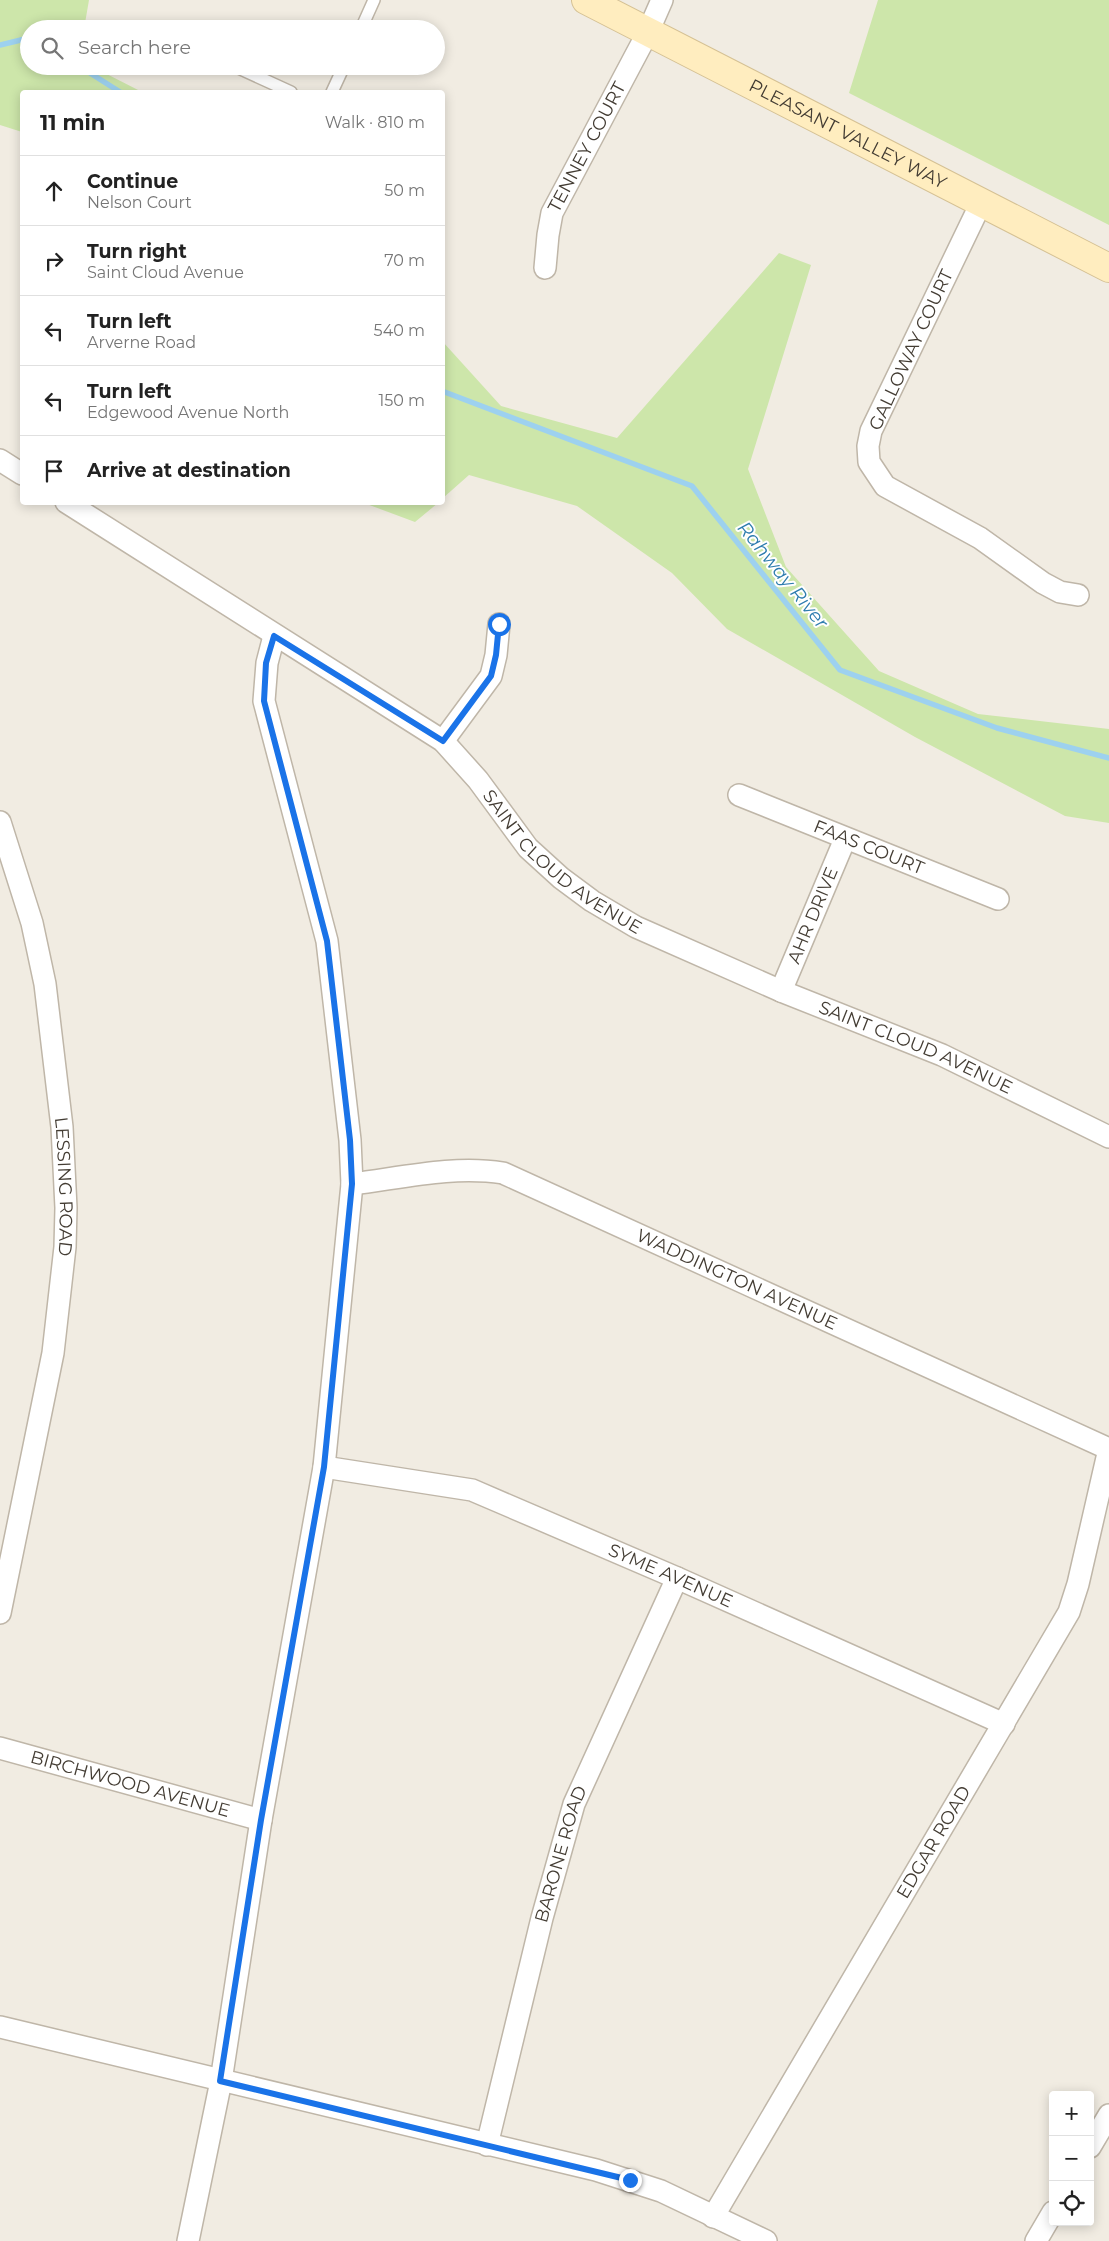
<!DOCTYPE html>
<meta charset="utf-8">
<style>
:root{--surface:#fff;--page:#f6f6f6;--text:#222;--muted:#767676;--line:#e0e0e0}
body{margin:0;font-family:Montserrat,sans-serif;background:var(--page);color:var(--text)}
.controls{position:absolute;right:15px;bottom:15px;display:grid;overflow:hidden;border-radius:5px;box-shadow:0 2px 12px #0003}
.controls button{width:45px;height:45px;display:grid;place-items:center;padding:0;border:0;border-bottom:1px solid var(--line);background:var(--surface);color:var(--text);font:25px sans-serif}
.stop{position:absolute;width:15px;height:15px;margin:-11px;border:4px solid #1a73e8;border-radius:50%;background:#fff}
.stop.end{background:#1a73e8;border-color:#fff;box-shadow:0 1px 5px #0008}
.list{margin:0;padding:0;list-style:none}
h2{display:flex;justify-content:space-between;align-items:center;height:65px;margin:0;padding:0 20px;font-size:21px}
h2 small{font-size:16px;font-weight:400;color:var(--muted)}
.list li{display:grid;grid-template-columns:32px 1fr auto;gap:15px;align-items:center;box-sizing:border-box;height:70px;padding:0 20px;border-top:1px solid var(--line)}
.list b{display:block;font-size:19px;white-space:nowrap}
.list p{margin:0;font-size:16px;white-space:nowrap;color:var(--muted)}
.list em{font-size:16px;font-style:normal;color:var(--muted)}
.icon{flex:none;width:28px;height:28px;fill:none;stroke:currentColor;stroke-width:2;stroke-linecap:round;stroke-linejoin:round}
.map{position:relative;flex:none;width:1109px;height:2241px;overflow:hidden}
.search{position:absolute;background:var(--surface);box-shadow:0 2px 12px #0003;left:20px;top:20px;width:425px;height:55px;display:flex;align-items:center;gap:12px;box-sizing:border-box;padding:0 18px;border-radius:28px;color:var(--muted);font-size:19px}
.panel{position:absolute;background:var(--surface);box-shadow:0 2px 12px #0003;left:20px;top:90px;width:425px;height:415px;border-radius:5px}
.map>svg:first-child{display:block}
.green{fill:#cde6aa}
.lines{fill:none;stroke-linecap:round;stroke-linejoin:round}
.stream{stroke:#9dd1ef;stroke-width:5.5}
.service-casing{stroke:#bfb6a8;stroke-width:14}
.minor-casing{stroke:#bfb6a8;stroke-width:24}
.secondary-casing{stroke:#d5c194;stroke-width:30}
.service{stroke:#fff;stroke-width:11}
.minor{stroke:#fff;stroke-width:21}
.secondary{stroke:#ffedbf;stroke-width:28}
.route{stroke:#1a73e8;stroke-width:6}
.labels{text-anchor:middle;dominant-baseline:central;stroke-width:4;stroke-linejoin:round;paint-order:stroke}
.street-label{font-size:18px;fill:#433c33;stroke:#fff}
.water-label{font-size:19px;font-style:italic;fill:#2d7cae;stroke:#fff}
</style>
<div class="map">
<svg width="1109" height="2241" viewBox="0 0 1109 2241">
<rect width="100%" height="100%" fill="#f1ece2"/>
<path class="green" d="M0,0h89l-5,29h-55v37h62l51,26h-120v40l-22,-7z
M878,0h231v225l-260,-132z
M779,253l32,12 -63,204 38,98 93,104 99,43 131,15v94l-44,-7 -150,-79 -188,-108 -55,-56 -95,-67 -108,-31 -26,23v-156l58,64 116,32z
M364,503h74l-23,19z"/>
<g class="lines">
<path class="stream" d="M0,45l29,-7
M79,66l41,26
M442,391l250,95 148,184 157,58 112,30"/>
<g class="service-casing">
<path id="service" d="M361,29l13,-29
M234,66l57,26
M332,92l12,-26"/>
</g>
<g class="minor-casing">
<g id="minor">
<path d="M981,203l-110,228 -3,15 1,16 16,24 95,52 63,45 17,9 18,3"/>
<path id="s1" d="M545,268l3,-33 4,-22 96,-181 14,-32"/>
<path d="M0,460l22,14"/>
<path id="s2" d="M66,502l377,239 35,39 50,68 33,30 31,23 44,26 145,64 161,64 167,82"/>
<path d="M443,741l48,-65 5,-21 3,-31"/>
<path id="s3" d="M739,795l259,104"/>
<path id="s4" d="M0,822l32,101 13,61 17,143 4,81 -1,39 -12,106 -53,260"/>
<path id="s5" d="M781,991l64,-152"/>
<path id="s6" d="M352,1184c49,-6 101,-19 151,-11l606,276"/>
<path id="s7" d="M324,1467l148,23 205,88 327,146"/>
<path id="s8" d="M0,1748l261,72"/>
<path d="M0,2027l596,143 65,21 105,50"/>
<path id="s9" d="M487,2145l55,-227 32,-114 103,-226"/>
<path d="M1090,2147l19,-32"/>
<path id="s10" d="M713,2217l356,-605 9,-28 31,-135"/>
<path d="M188,2241l33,-160 40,-261 63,-353 28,-283 -2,-44 -23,-199 -63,-240 3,-38 7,-27"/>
<path d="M1036,2241l17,-29"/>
</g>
</g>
<g class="secondary-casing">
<g id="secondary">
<path id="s11" d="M586,0l523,268"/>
</g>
</g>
<use href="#service" class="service"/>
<use href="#minor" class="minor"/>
<use href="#secondary" class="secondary"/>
</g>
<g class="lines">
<path class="route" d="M499,624l-3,31 -5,21 -48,65 -169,-105 -8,27 -2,38 63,240 23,199 2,44 -28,283 -63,353 -41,261 410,99"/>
</g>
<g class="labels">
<g class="street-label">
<text stroke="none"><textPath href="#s11" startOffset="294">PLEASANT VALLEY WAY</textPath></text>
<text stroke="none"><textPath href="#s1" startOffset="130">TENNEY COURT</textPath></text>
<text transform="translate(911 350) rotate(-65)">GALLOWAY COURT</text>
<text stroke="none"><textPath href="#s3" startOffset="140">FAAS COURT</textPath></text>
<text stroke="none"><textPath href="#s2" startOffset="618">SAINT CLOUD AVENUE</textPath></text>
<text stroke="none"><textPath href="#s5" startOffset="82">AHR DRIVE</textPath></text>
<text stroke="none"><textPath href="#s2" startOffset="1022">SAINT CLOUD AVENUE</textPath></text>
<text stroke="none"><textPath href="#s4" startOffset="372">LESSING ROAD</textPath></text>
<text stroke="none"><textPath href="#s6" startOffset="409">WADDINGTON AVENUE</textPath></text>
<text stroke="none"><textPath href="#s7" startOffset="366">SYME AVENUE</textPath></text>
<text stroke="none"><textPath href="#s8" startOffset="135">BIRCHWOOD AVENUE</textPath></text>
<text stroke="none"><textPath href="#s10" startOffset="435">EDGAR ROAD</textPath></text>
<text stroke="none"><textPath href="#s9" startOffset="300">BARONE ROAD</textPath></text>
</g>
<g class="water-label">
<text transform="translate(783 575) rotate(51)">Rahway River</text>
</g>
</g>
</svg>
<div class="controls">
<button>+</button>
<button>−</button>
<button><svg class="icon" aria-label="locate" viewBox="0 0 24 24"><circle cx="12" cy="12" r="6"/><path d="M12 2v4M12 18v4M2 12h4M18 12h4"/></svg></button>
</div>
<div class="stop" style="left:499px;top:624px"></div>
<div class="stop end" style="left:630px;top:2180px"></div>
<div class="search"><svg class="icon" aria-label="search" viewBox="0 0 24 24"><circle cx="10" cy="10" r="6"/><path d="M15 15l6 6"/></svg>Search here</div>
<section class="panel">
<h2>11 min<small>Walk · 810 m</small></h2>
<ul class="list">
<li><svg class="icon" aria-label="ahead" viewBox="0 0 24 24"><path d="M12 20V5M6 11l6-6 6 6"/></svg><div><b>Continue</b><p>Nelson Court</p></div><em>50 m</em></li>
<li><svg class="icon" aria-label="right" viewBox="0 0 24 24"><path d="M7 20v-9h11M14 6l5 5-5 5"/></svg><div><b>Turn right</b><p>Saint Cloud Avenue</p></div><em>70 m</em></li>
<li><svg class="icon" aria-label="left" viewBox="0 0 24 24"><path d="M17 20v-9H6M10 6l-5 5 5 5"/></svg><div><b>Turn left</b><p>Arverne Road</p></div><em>540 m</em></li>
<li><svg class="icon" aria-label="left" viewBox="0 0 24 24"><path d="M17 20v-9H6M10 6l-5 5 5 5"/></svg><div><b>Turn left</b><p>Edgewood Avenue North</p></div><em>150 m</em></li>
<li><svg class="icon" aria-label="arrive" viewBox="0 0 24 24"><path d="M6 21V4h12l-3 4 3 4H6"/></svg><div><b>Arrive at destination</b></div></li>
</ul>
</section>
</div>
